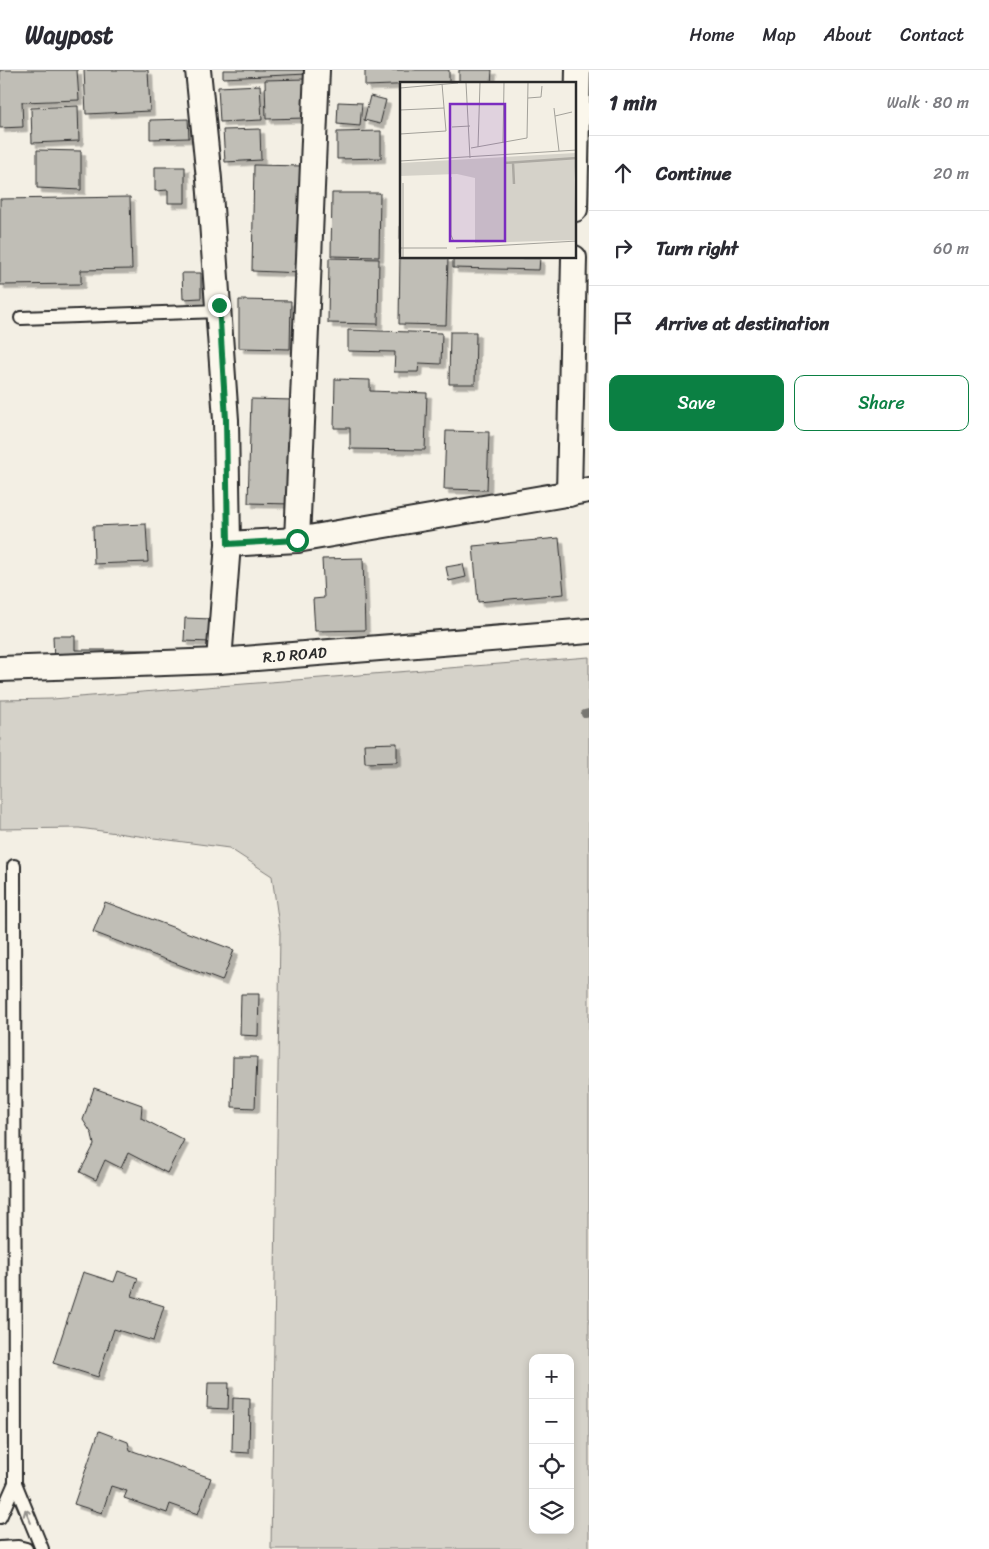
<!DOCTYPE html>
<meta charset="utf-8">
<style>
:root{--surface:#fff;--page:#f2f2f3;--text:#2b2b33;--muted:#7c7c81;--line:#e1e1e2;--accent:#0b8043}
body{margin:0;font-family:Sriracha,sans-serif;background:var(--page);color:var(--text)}
.controls{position:absolute;right:15px;bottom:15px;display:grid;overflow:hidden;border-radius:10px;box-shadow:0 2px 8px #0003}
.controls button{width:45px;height:45px;display:grid;place-items:center;padding:0;border:0;border-bottom:1px solid var(--line);background:var(--surface);color:var(--text);font:25px sans-serif}
.stop{position:absolute;width:15px;height:15px;margin:-11px;border:4px solid #0b8043;border-radius:50%;background:#fff}
.stop.end{background:#0b8043;border-color:#fff;box-shadow:0 1px 5px #0008}
.list{margin:0;padding:0;list-style:none}
h2{display:flex;justify-content:space-between;align-items:center;height:65px;margin:0;padding:0 20px;font-size:21px}
h2 small{font-size:16px;font-weight:400;color:var(--muted)}
.list li{display:grid;grid-template-columns:32px 1fr auto;gap:15px;align-items:center;box-sizing:border-box;height:75px;padding:0 20px;border-top:1px solid var(--line)}
.list b{display:block;font-size:19px;white-space:nowrap}
.list em{font-size:16px;font-style:normal;color:var(--muted)}
.actions{display:flex;gap:10px;padding:15px 20px}
.actions a{flex:1;padding:11px 0;border:1px solid var(--accent);border-radius:10px;text-align:center;font-size:18px;color:var(--accent)}
.actions .main{background:var(--accent);color:#fff}
.icon{flex:none;width:28px;height:28px;fill:none;stroke:currentColor;stroke-width:2;stroke-linecap:round;stroke-linejoin:round}
.map{position:relative;flex:none;width:589px;height:1479px;overflow:hidden}
header{display:flex;align-items:center;gap:30px;box-sizing:border-box;height:70px;padding:0 25px;background:var(--surface);border-bottom:1px solid var(--line)}
header strong{font-size:24px}
nav{display:flex;gap:28px;margin-inline-start:auto;font-size:18px}
main{display:flex}
aside{flex:1;background:var(--surface)}
.map>svg:first-child{display:block}
.green{fill:#d5d2c9;stroke:#807e7a;fill-rule:evenodd}
.lines{fill:none;stroke-linecap:round;stroke-linejoin:round}
.stream{stroke:#787772;stroke-width:8}
.building{fill:#c0beb6;stroke:#2b2b2b;filter:url(#shadow)}
.service-casing{stroke:#2b2b2b;stroke-width:16}
.minor-casing{stroke:#2b2b2b;stroke-width:28}
.service{stroke:#fbf7ec;stroke-width:12}
.minor{stroke:#fbf7ec;stroke-width:24}
.oneway{stroke:#93918c}
.route{stroke:#0b8043;stroke-width:6}
.labels{text-anchor:middle;dominant-baseline:central;stroke-width:4.5;stroke-linejoin:round;paint-order:stroke}
.street-label{font-size:15px;fill:#2b2b2b;stroke:#fbf7ec}
.inset-river{fill:none;stroke:#aca9a2;stroke-width:2.5}
.inset-road{fill:none;stroke:#a3a19a;stroke-width:1}
.view{fill:#7b2cbf;fill-opacity:0.15;stroke:#7b2cbf;stroke-width:2.5}
.inset-edge{fill:none;stroke:#2b2b2b;stroke-width:2.5}
</style>
<header>
<strong>Waypost</strong>
<nav><a>Home</a><a>Map</a><a>About</a><a>Contact</a></nav>
</header>
<main>
<div class="map">
<svg width="589" height="1479" viewBox="0 0 589 1479">
<defs>
<filter id="shadow"><feDropShadow dx="4.5" dy="4.5" stdDeviation="0" flood-color="#0004"/></filter>
</defs>
<rect width="100%" height="100%" fill="#f3efe4"/>
<filter id="ink" filterUnits="userSpaceOnUse"><feTurbulence type="fractalNoise" baseFrequency=".02" numOctaves="2"/><feDisplacementMap in="SourceGraphic" scale="10" xChannelSelector="R" yChannelSelector="G"/><feConvolveMatrix kernelMatrix="1 2 1 2 8 2 1 2 1" color-interpolation-filters="sRGB"/></filter>
<g filter="url(#ink)">
<path class="green" d="M589,587v892h-318l9,-617 -8,-56 -43,-28 -150,-20 -79,1v-129l53,-1zM533,1288h37v172h-37z"/>
<g class="lines">
<path class="stream" d="M585,644l4,-1"/>
</g>
<path class="building" d="M0,0h77l2,30 -57,2 1,25 -23,1z
M84,0h64l2,41 -64,3z
M223,0h84v4l-84,4z
M365,0h84v13l-84,3z
M459,0h33l-1,14h-32z
M305,9l1,39 -40,1 -1,-39z
M260,15l2,35 -42,2 -2,-35z
M370,26l16,4 -6,24 -16,-4z
M338,32l24,1 -2,23 -23,-2z
M78,36l1,35 -47,2 -1,-35z
M188,49l1,19 -39,1v-19z
M260,59l1,31 -36,2 -2,-32z
M381,61v27l-44,1v-27z
M37,80l44,1v39l-44,-2z
M254,95l50,1 -2,107 -50,-2z
M155,97h30v36h-17v-13l-13,1z
M401,107l1,81h46l-2,67 -47,-1z
M332,123h48l-1,64 -48,-1z
M130,127l2,72 -51,1v14l-81,1v-86z
M329,188l50,1 -1,65 -50,-1z
M453,188h87l-1,12 -86,-2z
M182,203h19v25l-18,1z
M239,230l52,1 -1,48 -51,-1z
M348,260l94,3 -1,31 -22,-1 -1,9h-24l1,-20 -47,-1z
M450,262h26l-1,52h-26z
M335,309l35,1v11l57,2 -2,57 -75,-1v-21h-16z
M251,329l43,1 -3,104 -43,-1z
M446,361l43,1 -2,58 -43,-1z
M146,454l2,38 -54,2 -1,-38z
M559,468l5,56 -86,8 -5,-56z
M363,488l2,72 -50,1 -2,-32 11,-1 -2,-39z
M463,494l3,13 -17,4 -3,-14z
M185,548l27,1 -1,23 -27,-1z
M53,566h22v14h80l1,11 -102,1z
M397,673v19l-32,1 -1,-19z
M105,832l129,48 -12,31 -129,-49z
M241,924h18l-1,42 -18,-1z
M233,987h24l-2,51 -23,-1z
M94,1018l48,17 -1,13 43,22 -17,33 -39,-20 -7,15 -16,-8 -9,20 -16,-8 14,-27 -2,-11 -9,-14z
M118,1201l20,7 -6,18 32,10 -11,35 -39,-12 -16,48 -45,-14 30,-91 31,10z
M208,1313h21l-1,26 -21,-1z
M233,1328l17,1 -1,54 -17,-1z
M99,1361l29,11 2,8 81,28 -13,36 -28,-10 -3,9 -43,-15 3,-7 -16,-5 -9,27 -28,-9z"/>
<g class="lines">
<g class="service-casing">
<path id="service" d="M21,248l198,-7
M14,796l1,617 27,66
M0,1447l15,-34
M0,1478l18,-1 8,2"/>
</g>
<g class="minor-casing">
<g id="minor">
<path d="M198,0l11,109 17,241 2,124 -9,117"/>
<path d="M575,139l3,-139"/>
<path d="M569,424l5,-236"/>
<path d="M297,470l20,-470"/>
<path d="M228,474l69,-4 292,-50"/>
<path id="s1" d="M0,599l219,-8 370,-30"/>
</g>
</g>
<use href="#service" class="service"/>
<use href="#minor" class="minor"/>
</g>
<defs><path id="oneway-shaft" d="M-6 0H5M1.5-3L5.5 0L1.5 3" fill="none" stroke-width="1.6" stroke-linecap="round" stroke-linejoin="round" transform="scale(1.25)"/></defs>
<use class="oneway" href="#oneway-shaft" transform="translate(28 1446) rotate(-113)"/>
</g>
<g class="lines" filter="url(#ink)">
<path class="route" d="M219,235l7,115 2,124 69,-4"/>
</g>
<g class="labels">
<g class="street-label">
<text stroke="none"><textPath href="#s1" startOffset="295">R.D ROAD</textPath></text>
</g>
</g>
<g transform="translate(400 12)">
<rect width="176" height="176" fill="#f3efe4"/>
<path d="M176,71l-2,27 2,60 -101,3v-65l-18,-4 -57,2v-13z" fill="#d5d2c9"/>
<path class="inset-river" d="M104,81l73,-5M113,81l1,21"/>
<path class="inset-road" d="M66,1l4,75M0,6l58,-5M128,16l13,-1 1,-11M154,26l5,43M0,28l44,-2M155,34l17,-4M52,45l18,-1M0,52l46,-3 -4,-47M103,61l1,-60M78,65l2,-64M71,66l56,-10 1,-55M0,79l177,-11M51,95v58l3,7M3,101v75M0,166h47M56,166l121,-7"/>
<path class="view" d="M50,22h55v137h-55z"/>
<rect width="176" height="176" class="inset-edge"/>
</g>
</svg>
<div class="controls">
<button>+</button>
<button>−</button>
<button><svg class="icon" aria-label="locate" viewBox="0 0 24 24"><circle cx="12" cy="12" r="6"/><path d="M12 2v4M12 18v4M2 12h4M18 12h4"/></svg></button>
<button><svg class="icon" aria-label="layers" viewBox="0 0 24 24"><path d="M12 4l9 5-9 5-9-5zM3 14l9 5 9-5"/></svg></button>
</div>
<div class="stop" style="left:297px;top:470px"></div>
<div class="stop end" style="left:219px;top:235px"></div>
</div>
<aside>
<h2>1 min<small>Walk · 80 m</small></h2>
<ul class="list">
<li><svg class="icon" aria-label="ahead" viewBox="0 0 24 24"><path d="M12 20V5M6 11l6-6 6 6"/></svg><div><b>Continue</b></div><em>20 m</em></li>
<li><svg class="icon" aria-label="right" viewBox="0 0 24 24"><path d="M7 20v-9h11M14 6l5 5-5 5"/></svg><div><b>Turn right</b></div><em>60 m</em></li>
<li><svg class="icon" aria-label="arrive" viewBox="0 0 24 24"><path d="M6 21V4h12l-3 4 3 4H6"/></svg><div><b>Arrive at destination</b></div></li>
</ul>
<div class="actions"><a class="main">Save</a><a>Share</a></div>
</aside>
</main>
